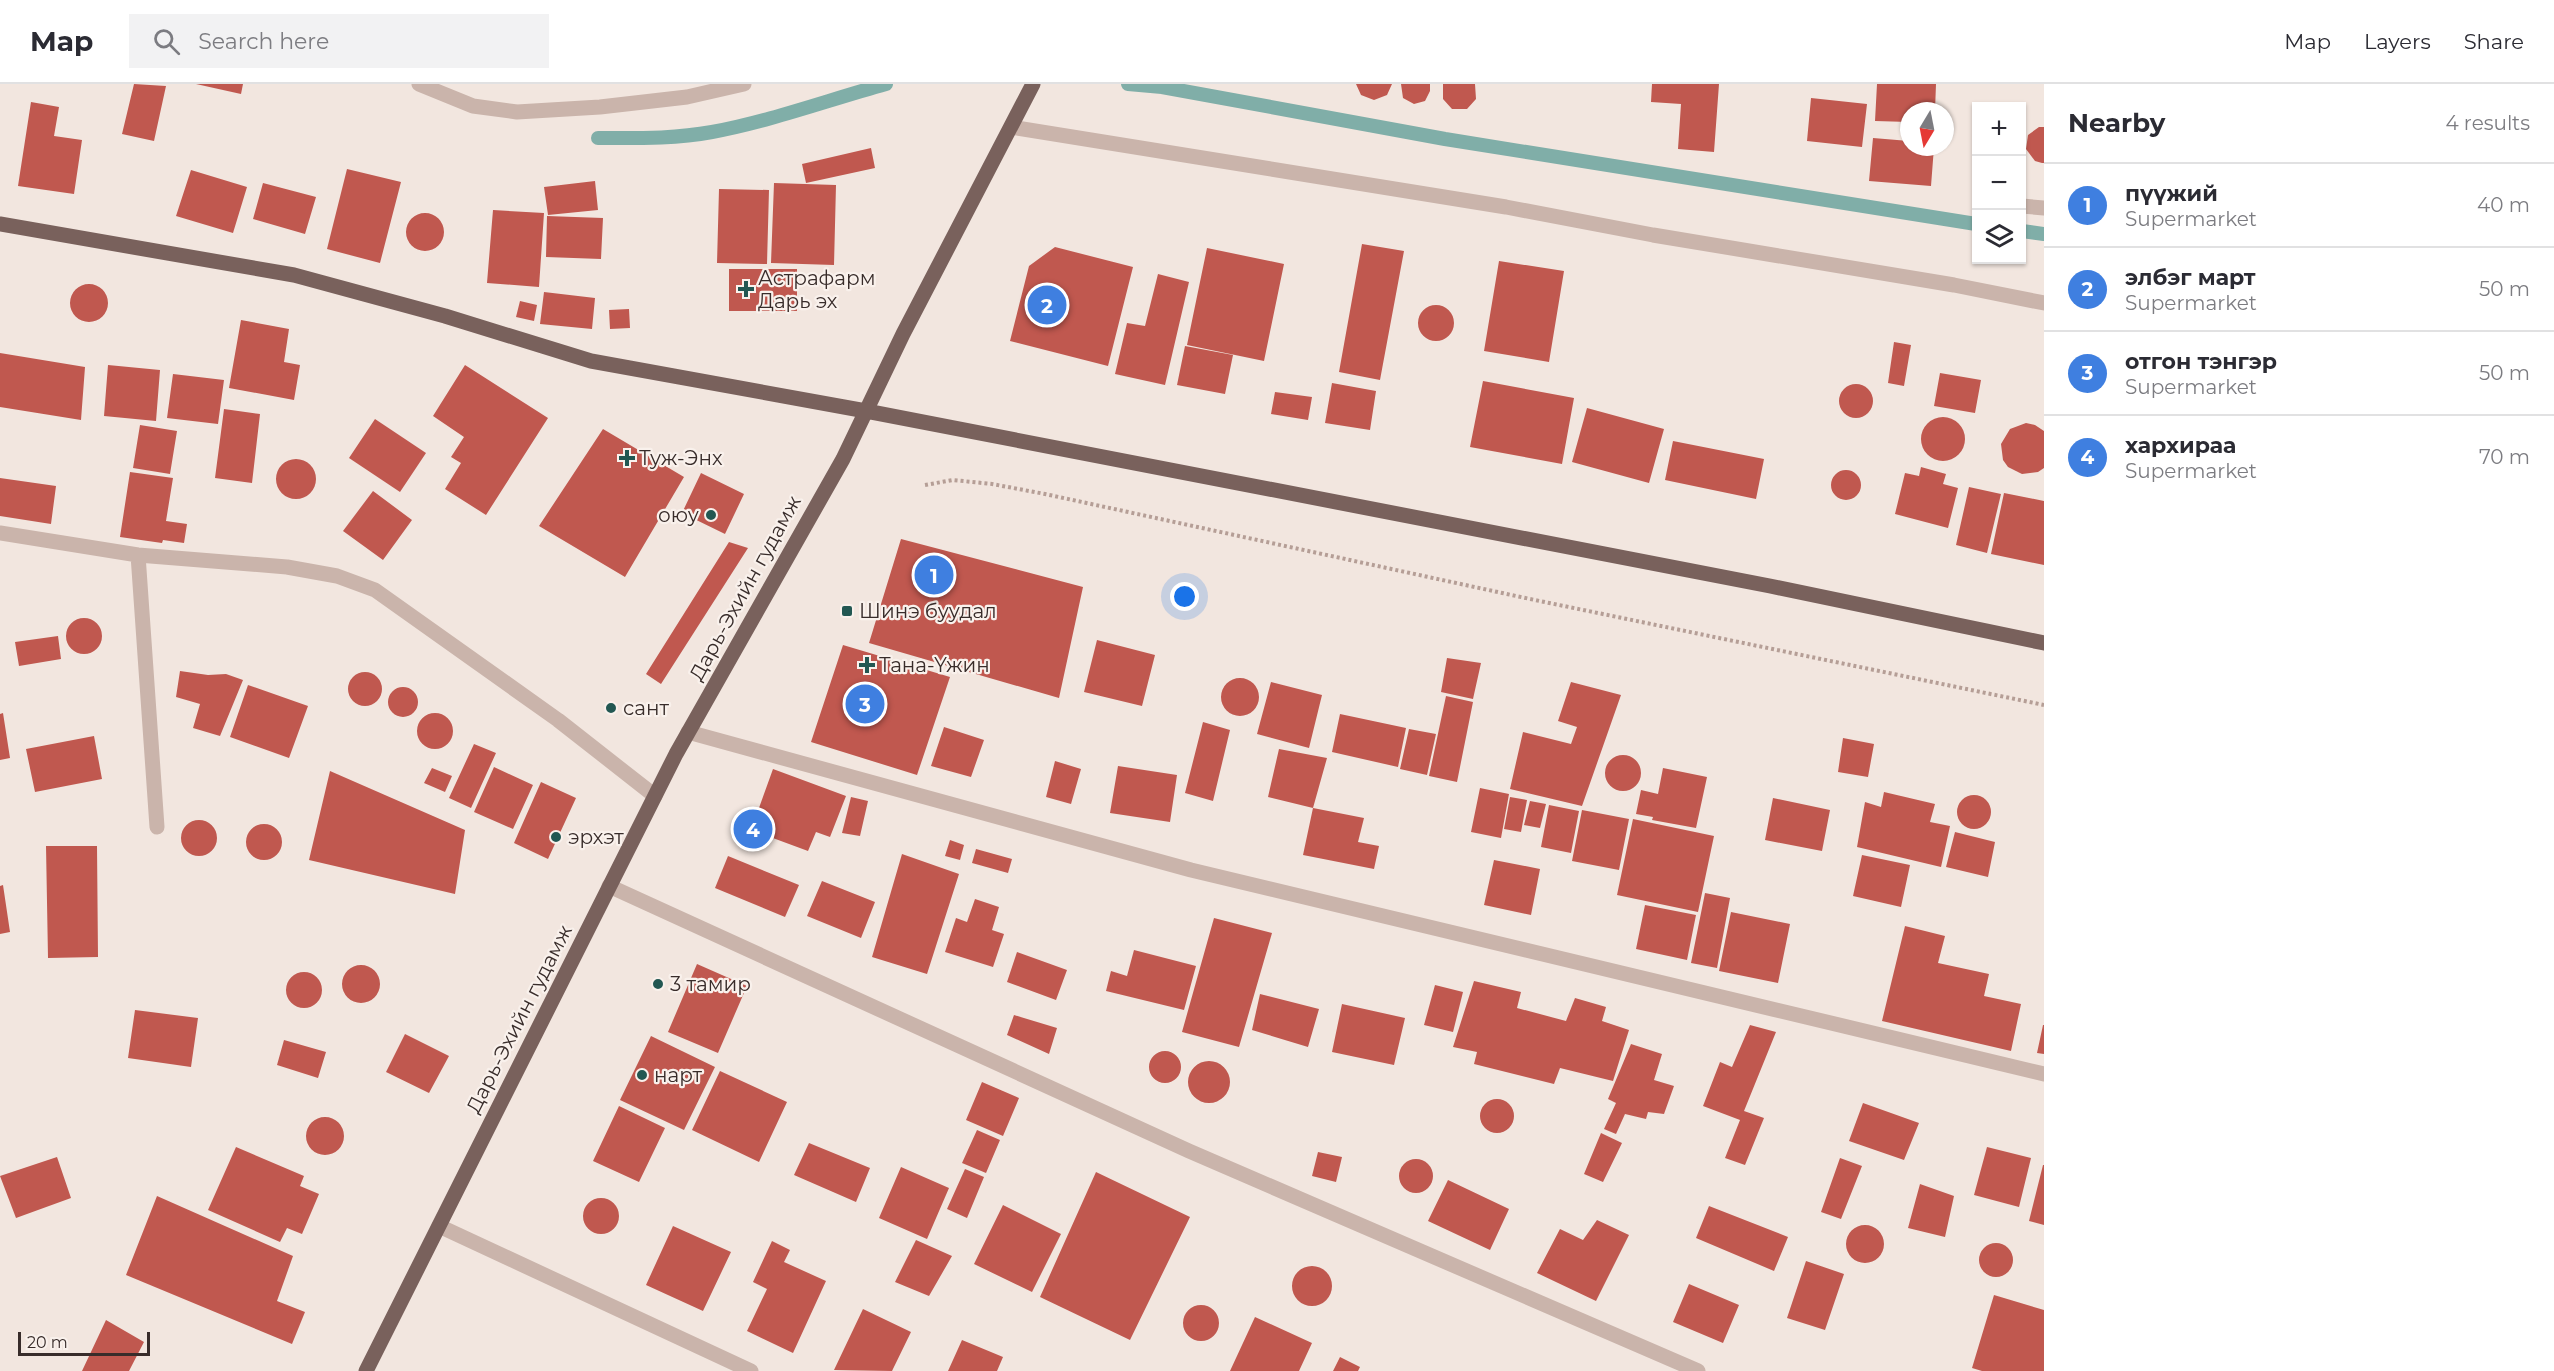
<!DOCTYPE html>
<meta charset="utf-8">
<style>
:root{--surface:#fff;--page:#f2f2f3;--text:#2b2b33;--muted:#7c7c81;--line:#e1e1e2;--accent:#0f766e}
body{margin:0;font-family:Montserrat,sans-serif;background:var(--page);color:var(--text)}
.controls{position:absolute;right:18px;top:18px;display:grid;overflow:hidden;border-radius:0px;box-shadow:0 2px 4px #0004}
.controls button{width:54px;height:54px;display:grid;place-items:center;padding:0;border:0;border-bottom:2px solid var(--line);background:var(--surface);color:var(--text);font:30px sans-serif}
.compass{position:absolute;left:1900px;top:18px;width:54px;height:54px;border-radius:50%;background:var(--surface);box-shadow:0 2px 4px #0004;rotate:190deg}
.scale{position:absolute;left:18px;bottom:15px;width:132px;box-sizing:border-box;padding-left:6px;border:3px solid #382c2a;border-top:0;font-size:16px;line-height:21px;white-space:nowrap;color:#382c2a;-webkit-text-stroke:4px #f9f1ec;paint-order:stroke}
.you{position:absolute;left:1185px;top:513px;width:21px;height:21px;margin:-15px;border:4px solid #fff;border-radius:50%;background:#1a73e8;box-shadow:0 0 0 9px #1a73e833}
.badge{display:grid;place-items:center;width:39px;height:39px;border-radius:50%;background:var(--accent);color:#fff;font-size:20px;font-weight:700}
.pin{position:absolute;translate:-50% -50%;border:3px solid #fff;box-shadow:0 2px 6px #0006}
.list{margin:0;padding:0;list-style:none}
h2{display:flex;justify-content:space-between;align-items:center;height:78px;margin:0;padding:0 24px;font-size:26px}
h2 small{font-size:20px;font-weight:400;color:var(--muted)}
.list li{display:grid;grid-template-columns:39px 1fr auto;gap:18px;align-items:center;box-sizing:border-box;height:84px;padding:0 24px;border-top:2px solid var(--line)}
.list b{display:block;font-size:22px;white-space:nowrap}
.list p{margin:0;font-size:20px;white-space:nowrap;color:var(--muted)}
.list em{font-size:20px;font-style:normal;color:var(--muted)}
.icon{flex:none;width:33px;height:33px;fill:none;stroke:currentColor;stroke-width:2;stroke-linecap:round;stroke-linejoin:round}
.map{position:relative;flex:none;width:2044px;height:1287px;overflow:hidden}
header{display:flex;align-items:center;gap:36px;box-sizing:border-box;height:84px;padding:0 30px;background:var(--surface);border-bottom:2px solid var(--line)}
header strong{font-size:28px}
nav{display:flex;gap:33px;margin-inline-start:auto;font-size:21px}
.search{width:420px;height:54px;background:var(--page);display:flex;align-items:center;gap:15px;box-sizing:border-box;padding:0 21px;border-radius:0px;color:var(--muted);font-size:22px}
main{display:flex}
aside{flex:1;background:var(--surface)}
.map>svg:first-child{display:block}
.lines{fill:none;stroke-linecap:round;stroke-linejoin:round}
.stream{stroke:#80aea8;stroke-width:14}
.building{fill:#c0584f}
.path{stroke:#b59e96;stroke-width:4;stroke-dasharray:3 3;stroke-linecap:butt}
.minor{stroke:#cab4ab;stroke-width:15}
.major{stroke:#79615c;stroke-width:15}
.poi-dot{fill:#225752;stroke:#f9f1ec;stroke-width:2}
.labels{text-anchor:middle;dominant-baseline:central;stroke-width:4.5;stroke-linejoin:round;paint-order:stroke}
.poi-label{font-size:20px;fill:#382c2a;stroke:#f9f1ec;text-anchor:start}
.street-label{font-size:20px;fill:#382c2a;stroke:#f9f1ec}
</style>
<header>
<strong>Map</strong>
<div class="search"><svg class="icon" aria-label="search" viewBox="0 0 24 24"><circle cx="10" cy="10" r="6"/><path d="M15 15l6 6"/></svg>Search here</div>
<nav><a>Map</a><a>Layers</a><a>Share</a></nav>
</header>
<main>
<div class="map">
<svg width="2044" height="1287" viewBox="0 0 2044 1287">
<rect width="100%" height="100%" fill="#f2e6df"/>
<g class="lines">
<path class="stream" d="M1128,0l34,3 283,52 531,85
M598,54c38,0 76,1 114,-6 59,-11 116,-32 174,-48
M2022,147l22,3"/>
</g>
<path class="building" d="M134,0l32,2 -12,55 -32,-7z
M196,0h47l-2,10z
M1356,0h36l-5,11 -13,5 -13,-5z
M1401,0h29v7l-5,10 -11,3 -11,-6z
M1443,0h32l1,15 -9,10h-15l-9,-10z
M1652,0h67l-5,68 -36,-3 3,-45 -30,-2z
M1877,0h59l-1,27h-26v11l-34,-1z
M1811,14l56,6 -5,43 -55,-6z
M31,18l28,5 -5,29 28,4 -8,54 -56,-8z
M2039,43h5v36h-2l-7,-2 -9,-12 2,-14z
M1873,54l36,3v6h25l-3,39 -62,-5z
M871,64l4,20 -69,15 -4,-19z
M347,85l54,13 -21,81 -53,-14z
M191,86l56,17 -14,46 -57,-17z
M595,97l3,29 -50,5 -4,-28z
M263,99l53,14 -11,37 -52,-15z
M774,99l62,2 -2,80 -63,-2z
M719,105l50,1 -2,74 -50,-1z
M493,126l51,3 -5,74 -52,-4z
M406 148a19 19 0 1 1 38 0a19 19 0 1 1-38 0Z
M547,132l56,2 -2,41 -55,-2z
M1362,160l42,7 -24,129 -41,-8z
M1055,163l78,20 -25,99 -98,-25 19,-75z
M1207,164l77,16 -20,97 -77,-16z
M1499,177l65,10 -15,91 -65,-11z
M729,185h68v42h-68z
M1158,190l31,8 -24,103 -50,-11 12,-51 18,3z
M70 219a19 19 0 1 1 38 0a19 19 0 1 1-38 0Z
M544,208l51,6 -3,31 -52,-5z
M520,217l17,4 -3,16 -18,-4z
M1418 239a18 18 0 1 1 36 0a18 18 0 1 1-36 0Z
M629,225l1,19 -20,1 -1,-19z
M241,236l48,9 -5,33 16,3 -6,35 -65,-12z
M1894,258l17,3 -7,41 -16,-3z
M1185,262l48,9 -8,39 -48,-9z
M0,269l85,14 -4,53 -81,-13z
M108,281l52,5 -4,51 -52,-5z
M465,281l83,53 -62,97 -41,-26 16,-26 -10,-6 13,-20 -31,-21z
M1940,289l41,7 -6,33 -41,-7z
M173,290l51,6 -6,44 -51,-6z
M1483,297l91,17 -12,66 -92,-17z
M1332,299l44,8 -6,39 -45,-7z
M1839 317a17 17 0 1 1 34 0a17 17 0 1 1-34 0Z
M1275,308l37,5 -4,23 -37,-6z
M1587,324l77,21 -15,54 -77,-21z
M224,325l36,5 -8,69 -37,-5z
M1921 355a22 22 0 1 1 44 0a22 22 0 1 1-44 0Z
M375,335l51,34 -26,39 -51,-34z
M2026,339l9,2 9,6v37l-6,4 -16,2 -14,-7 -5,-7 -2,-16 9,-15z
M140,341l37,6 -7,43 -37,-6z
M603,345l81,48 -59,100 -86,-51z
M1673,357l91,18 -8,40 -91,-19z
M276 395a20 20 0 1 1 40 0a20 20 0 1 1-40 0Z
M1921,383l25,7 -3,10 15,4 -10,40 -53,-14 10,-41 14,3z
M1831 401a15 15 0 1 1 30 0a15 15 0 1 1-30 0Z
M130,388l43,6 -7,43 21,3 -3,19 -21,-3 -1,3 -42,-6z
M701,389l43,21 -19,40 -43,-21z
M0,394l56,8 -5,38 -51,-8z
M1969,403l32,7 -14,59 -31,-8z
M373,407l39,29 -29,40 -40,-29z
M2004,409l40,8v64l-53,-11z
M901,455l182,48 -24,111 -190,-55z
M729,458l19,6 -87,136 -15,-10z
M66 552a18 18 0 1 1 36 0a18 18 0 1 1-36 0Z
M58,552l3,23 -42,7 -4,-24z
M1097,556l58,15 -13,51 -58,-14z
M843,561l107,32 -33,98 -106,-33z
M1447,574l34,5 -8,36 -32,-7z
M180,587l28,4 18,-1 17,6 -23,56 -27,-8 7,-24 -24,-7z
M348 605a17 17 0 1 1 34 0a17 17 0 1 1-34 0Z
M1221 613a19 19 0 1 1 38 0a19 19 0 1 1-38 0Z
M1271,598l51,13 -13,53 -52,-14z
M1571,598l50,13 -39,111 -72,-17 13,-57 48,12 6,-17 -19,-6z
M248,601l60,21 -19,52 -59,-21z
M388 618a15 15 0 1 1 30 0a15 15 0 1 1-30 0Z
M1446,612l27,6 -16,80 -28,-6z
M417 647a18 18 0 1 1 36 0a18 18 0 1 1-36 0Z
M3,629l7,45 -10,2v-46z
M1340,630l66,14 -8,39 -66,-15z
M1203,638l27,8 -17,71 -28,-8z
M944,643l40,13 -13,37 -40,-11z
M1409,645l27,5 -9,41 -27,-6z
M94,652l8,43 -67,13 -9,-43z
M1843,654l31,6 -6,33 -30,-5z
M474,660l22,9 -25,55 -22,-10z
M1279,665l48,9 -14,50 -45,-11z
M1605 689a18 18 0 1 1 36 0a18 18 0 1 1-36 0Z
M1055,677l26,8 -10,35 -25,-7z
M1118,682l59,9 -7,47 -60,-9z
M494,683l39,18 -20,44 -39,-17z
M432,684l20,8 -7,16 -21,-9z
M1663,684l44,9 -11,51 -44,-8 1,-3 -17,-3 5,-24 17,4z
M773,685l73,27 -16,41 -14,-5 -8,19 -57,-21z
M330,687l135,59 -10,64 -146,-34z
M541,698l35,16 -28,61 -34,-16z
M1480,704l29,6 -8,44 -30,-6z
M1884,708l51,12 -5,18 20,4 -9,41 -84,-20 8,-45 16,5z
M1957 728a17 17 0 1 1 34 0a17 17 0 1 1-34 0Z
M851,713l17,4 -8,35 -18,-3z
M1510,713l17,3 -6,32 -17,-3z
M1773,714l57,12 -8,41 -57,-11z
M1530,717l16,3 -6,24 -16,-3z
M1549,721l30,6 -8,42 -30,-6z
M1313,724l51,10 -6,24 21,4 -5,23 -71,-14z
M1582,726l47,9 -10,51 -47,-9z
M1633,735l81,17 -16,76 -81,-17z
M181 754a18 18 0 1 1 36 0a18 18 0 1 1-36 0Z
M246 758a18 18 0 1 1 36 0a18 18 0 1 1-36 0Z
M1955,748l40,10 -7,35 -42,-10z
M950,756l14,5 -4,15 -15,-4z
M46,762h51l1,111 -50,1z
M976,765l36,10 -4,14 -36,-10z
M902,770l57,20 -32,100 -55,-17z
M1862,771l48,10 -9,42 -48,-11z
M728,772l71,29 -14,32 -70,-29z
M1494,776l46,9 -9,46 -47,-10z
M822,797l53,21 -14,36 -54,-22z
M3,801l7,47 -10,2v-48z
M1705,809l25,5 -13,70 -26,-5z
M975,815l24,8 -7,23 12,4 -11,33 -48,-15 11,-34 11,4z
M1645,821l51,10 -9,45 -51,-11z
M1731,828l59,12 -12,59 -59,-12z
M1214,834l58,15 -33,114 -57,-15z
M1905,842l40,10 -7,27 51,11 -5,22 37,8 -10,47 -129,-30z
M1134,866l62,16 -12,44 -78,-19 5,-20 16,5z
M1017,868l50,18 -11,30 -49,-18z
M697,880l50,22 -29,67 -50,-21z
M342 900a19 19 0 1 1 38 0a19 19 0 1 1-38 0Z
M286 906a18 18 0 1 1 36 0a18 18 0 1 1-36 0Z
M1474,897l47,11 -4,16 49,13 9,-23 31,9 -4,14 27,9 -16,51 -53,-13 -6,16 -80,-20 3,-12 -24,-5z
M1435,901l28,7 -10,40 -29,-7z
M1260,910l59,15 -11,38 -56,-17z
M1342,920l63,14 -11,47 -62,-13z
M135,926l63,8 -7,49 -63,-9z
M1014,931l43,13 -8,26 -42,-19z
M1750,941l26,7 -32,79 20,7 -19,47 -20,-7 15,-38 -37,-14 17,-44 12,5z
M2043,941h1v29l-7,-1z
M405,950l44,22 -20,37 -43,-21z
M651,952l64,31 -31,63 -64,-30z
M284,956l42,12 -8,26 -41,-13z
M1631,960l31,10 -8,26 20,6 -10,28 -16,-2 -2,7 -21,-5 -9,20 -12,-5 12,-26 -8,-4z
M1149 983a16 16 0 1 1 32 0a16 16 0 1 1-32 0Z
M1188 998a21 21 0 1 1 42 0a21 21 0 1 1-42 0Z
M720,987l67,31 -28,60 -67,-32z
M982,998l37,16 -16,38 -37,-16z
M1480 1032a17 17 0 1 1 34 0a17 17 0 1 1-34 0Z
M1863,1019l56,20 -15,37 -55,-19z
M619,1022l46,22 -26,54 -46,-21z
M306 1052a19 19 0 1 1 38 0a19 19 0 1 1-38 0Z
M977,1046l23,10 -14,33 -24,-10z
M1601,1049l21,10 -19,39 -19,-8z
M809,1059l61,25 -14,34 -62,-27z
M236,1063l68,29 -4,10 19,8 -17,40 -15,-6 -7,14 -72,-32z
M1987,1063l44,11 -12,49 -45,-12z
M1318,1068l24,5 -6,25 -24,-6z
M57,1073l14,41 -55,20 -16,-42z
M1840,1074l22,8 -21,53 -20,-7z
M1399 1092a17 17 0 1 1 34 0a17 17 0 1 1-34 0Z
M2043,1081h1v60l-15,-4z
M901,1083l48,21 -22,51 -48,-21z
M965,1085l19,8 -17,41 -20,-9z
M1096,1088l94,45 -60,123 -90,-43z
M1448,1096l61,29 -19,41 -62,-29z
M1920,1100l34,12 -9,41 -37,-9z
M157,1112l136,60 -16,45 28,11 -13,32 -166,-69z
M583 1132a18 18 0 1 1 36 0a18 18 0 1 1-36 0Z
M1003,1121l58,29 -29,58 -58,-28z
M1709,1122l79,31 -14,34 -78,-33z
M1597,1136l32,15 -33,66 -59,-28 23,-44 23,11z
M1846 1160a19 19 0 1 1 38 0a19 19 0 1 1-38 0Z
M673,1142l58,26 -28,59 -57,-26z
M916,1156l36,16 -23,40 -34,-14z
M772,1157l18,9 -6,12 42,19 -33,72 -46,-22 20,-42 -14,-7z
M1979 1176a17 17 0 1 1 34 0a17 17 0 1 1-34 0Z
M1806,1177l38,13 -19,56 -38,-12z
M1292 1202a20 20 0 1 1 40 0a20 20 0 1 1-40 0Z
M1689,1200l50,21 -16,38 -50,-21z
M1994,1211l50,15v61h-62l-10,-3z
M1183 1239a18 18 0 1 1 36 0a18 18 0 1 1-36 0Z
M863,1225l48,23 -19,39 -58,-1z
M1255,1233l57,26 -13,28h-69z
M106,1236l38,22 -15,29h-47z
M962,1256l41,17 -6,14h-49z
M1340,1273l20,10 -2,4h-25z"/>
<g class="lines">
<path class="path" d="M925,401l28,-5 39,4 53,10 485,105 514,106"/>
<path class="minor" d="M419,0l54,22 44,6 83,-5 87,-10 57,-13
M1011,43l495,80 147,28 301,50 90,18
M2022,122l22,2
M0,449l138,22 149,12 50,9 38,14 183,130 97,76
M138,471l19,272
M688,648l503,138 853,204
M609,802l580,265 509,220
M439,1142l312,145"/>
<path class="major" d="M0,140l294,51 151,41 146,45 275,50 904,175 274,57
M366,1287l310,-617 167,-295 60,-125 130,-250"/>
</g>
<g class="poi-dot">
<path d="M743 196h6v6h6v6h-6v6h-6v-6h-6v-6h6z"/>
<path d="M624 365h6v6h6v6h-6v6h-6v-6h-6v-6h6z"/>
<circle cx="711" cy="431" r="6"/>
<rect x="841" y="521" width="12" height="12" rx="3"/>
<path d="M864 572h6v6h6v6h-6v6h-6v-6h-6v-6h6z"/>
<circle cx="611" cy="624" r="6"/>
<circle cx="556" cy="753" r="6"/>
<circle cx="658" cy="900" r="6"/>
<circle cx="642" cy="991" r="6"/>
</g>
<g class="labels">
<g class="poi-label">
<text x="758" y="194">Астрафарм<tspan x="758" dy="23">Дарь эх</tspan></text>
<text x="639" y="374">Туж-Энх</text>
<text x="699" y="431" text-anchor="end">оюу</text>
<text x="859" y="527">Шинэ буудал</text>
<text x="879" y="581">Тана-Үжин</text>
<text x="623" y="624">сант</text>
<text x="568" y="753">эрхэт</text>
<text x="670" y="900">3 тамир</text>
<text x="654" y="991">нарт</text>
</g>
<g class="street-label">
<text transform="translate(745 504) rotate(-61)">Дарь-Эхийн гудамж</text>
<text transform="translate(519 935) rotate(-63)">Дарь-Эхийн гудамж</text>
</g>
</g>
</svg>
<div class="controls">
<button>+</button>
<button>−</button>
<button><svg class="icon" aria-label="layers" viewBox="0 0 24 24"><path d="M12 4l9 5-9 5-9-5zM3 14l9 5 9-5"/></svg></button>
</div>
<svg class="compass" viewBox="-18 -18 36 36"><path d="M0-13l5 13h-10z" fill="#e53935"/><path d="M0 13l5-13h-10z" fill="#7c7c81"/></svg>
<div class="scale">20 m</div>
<div class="you"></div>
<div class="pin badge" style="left:934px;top:491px;background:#3f7fe0">1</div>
<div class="pin badge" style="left:1047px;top:221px;background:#3f7fe0">2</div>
<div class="pin badge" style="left:865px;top:620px;background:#3f7fe0">3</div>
<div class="pin badge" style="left:753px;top:745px;background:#3f7fe0">4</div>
</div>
<aside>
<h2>Nearby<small>4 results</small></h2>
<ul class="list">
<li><span class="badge" style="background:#3f7fe0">1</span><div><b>пүүжий</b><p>Supermarket</p></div><em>40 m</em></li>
<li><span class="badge" style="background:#3f7fe0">2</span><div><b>элбэг март</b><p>Supermarket</p></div><em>50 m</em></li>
<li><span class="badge" style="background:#3f7fe0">3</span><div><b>отгон тэнгэр</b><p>Supermarket</p></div><em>50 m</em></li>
<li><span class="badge" style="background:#3f7fe0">4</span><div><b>хархираа</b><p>Supermarket</p></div><em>70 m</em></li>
</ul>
</aside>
</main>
